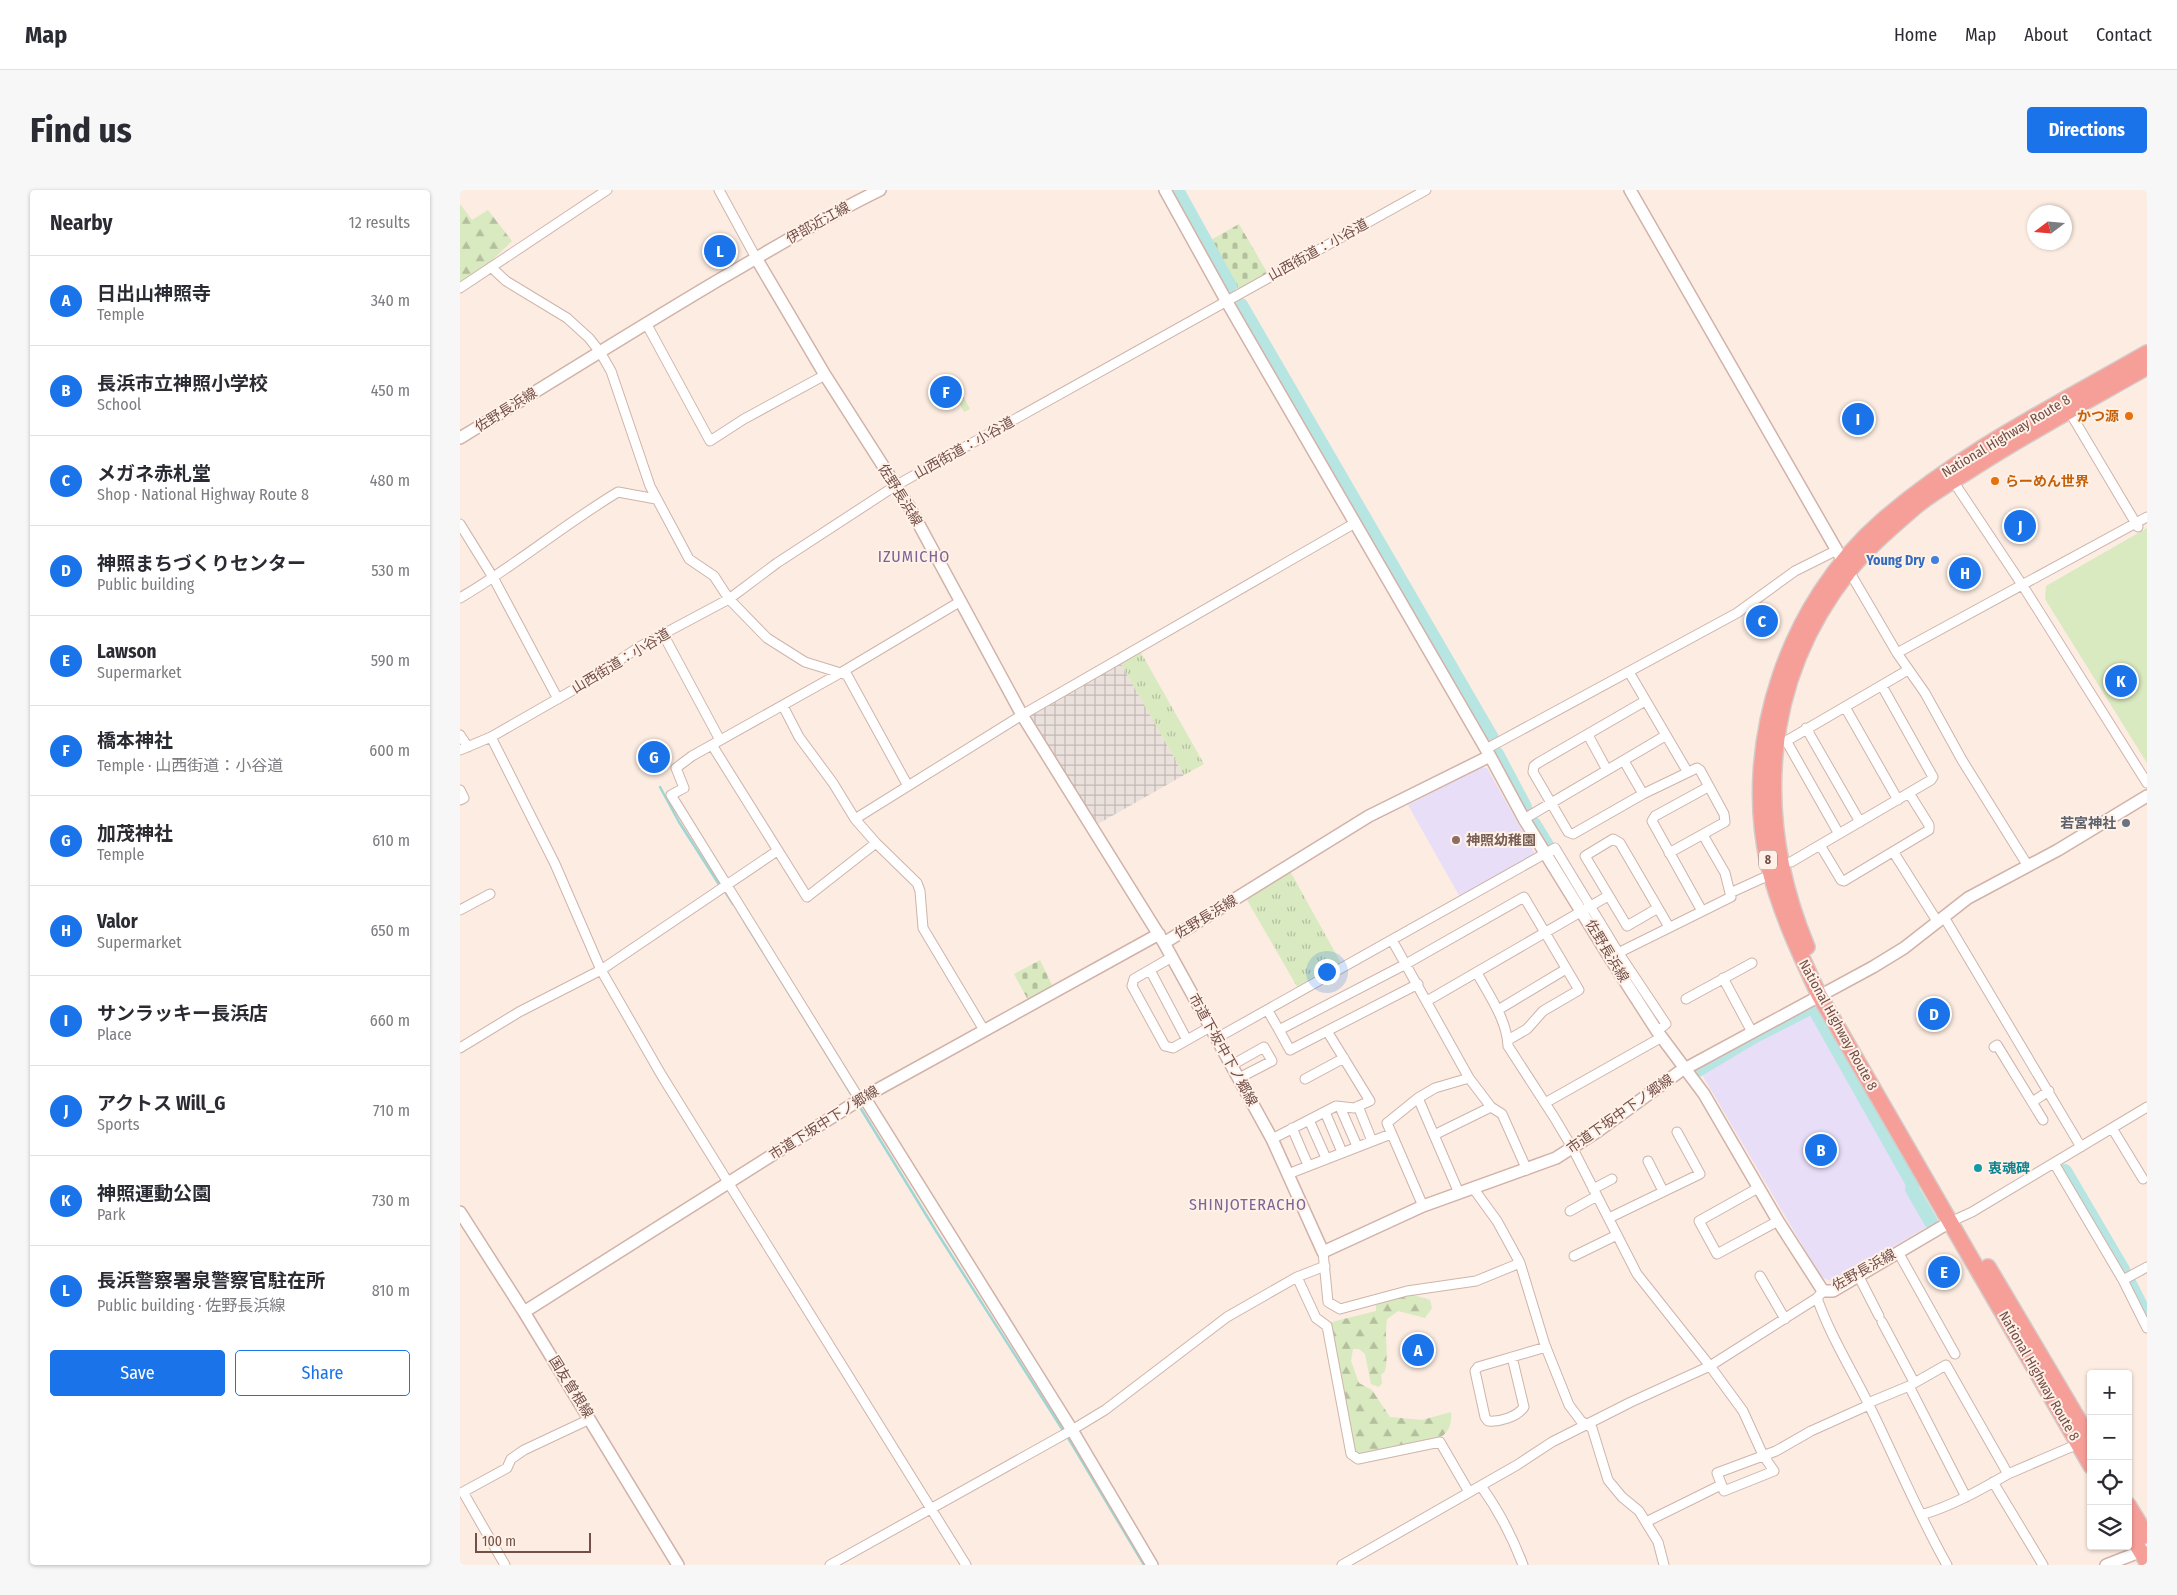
<!DOCTYPE html>
<meta charset="utf-8">
<style>
:root{--surface:#fff;--page:#f7f7f7;--text:#2b2b33;--muted:#7c7c81;--line:#e1e1e2;--accent:#1a73e8}
body{margin:0;font-family:"Fira Sans Condensed","Noto Sans JP",sans-serif;background:var(--page);color:var(--text)}
.controls{position:absolute;right:15px;bottom:15px;display:grid;overflow:hidden;border-radius:5px;box-shadow:0 1px 4px #0004}
.controls button{width:45px;height:45px;display:grid;place-items:center;padding:0;border:0;border-bottom:1px solid var(--line);background:var(--surface);color:var(--text);font:25px sans-serif}
.compass{position:absolute;left:1567px;top:15px;width:45px;height:45px;border-radius:50%;background:var(--surface);box-shadow:0 1px 4px #0004;rotate:254deg}
.scale{position:absolute;left:15px;bottom:12px;width:116px;box-sizing:border-box;padding-left:5px;border:2px solid #724f48;border-top:0;font-size:14px;line-height:18px;white-space:nowrap;color:#724f48;-webkit-text-stroke:4px #fff1e7;paint-order:stroke}
.you{position:absolute;left:866px;top:781px;width:18px;height:18px;margin:-12px;border:4px solid #fff;border-radius:50%;background:#1a73e8;box-shadow:0 0 0 8px #1a73e833}
.badge{display:grid;place-items:center;width:32px;height:32px;border-radius:50%;background:var(--accent);color:#fff;font-size:16px;font-weight:700}
.pin{position:absolute;translate:-50% -50%;border:2px solid #fff;box-shadow:0 1px 5px #0006}
.list{margin:0;padding:0;list-style:none}
h2{display:flex;justify-content:space-between;align-items:center;height:65px;margin:0;padding:0 20px;font-size:21px}
h2 small{font-size:16px;font-weight:400;color:var(--muted)}
.list li{display:grid;grid-template-columns:32px 1fr auto;gap:15px;align-items:center;box-sizing:border-box;height:90px;padding:0 20px;border-top:1px solid var(--line)}
.list b{display:block;font-size:19px;white-space:nowrap}
.list p{margin:0;font-size:16px;white-space:nowrap;color:var(--muted)}
.list em{font-size:16px;font-style:normal;color:var(--muted)}
.actions{display:flex;gap:10px;padding:15px 20px}
.actions a{flex:1;padding:11px 0;border:1px solid var(--accent);border-radius:5px;text-align:center;font-size:18px;color:var(--accent)}
.actions .main{background:var(--accent);color:#fff}
.icon{flex:none;width:28px;height:28px;fill:none;stroke:currentColor;stroke-width:2;stroke-linecap:round;stroke-linejoin:round}
.map{position:relative;flex:none;width:1687px;height:1375px;overflow:hidden;border-radius:5px}
header{display:flex;align-items:center;gap:30px;box-sizing:border-box;height:70px;padding:0 25px;background:var(--surface);border-bottom:1px solid var(--line)}
header strong{font-size:24px}
nav{display:flex;gap:28px;margin-inline-start:auto;font-size:18px}
.intro{display:flex;align-items:center;justify-content:space-between;box-sizing:border-box;height:120px;padding:0 30px}
h1{margin:0;font-size:35px}
.button{padding:12px 22px;border-radius:5px;background:var(--accent);color:#fff;font-size:18px;font-weight:700}
main{display:flex;gap:30px;padding:0 30px}
aside{flex:1;background:var(--surface);border-radius:5px;box-shadow:0 1px 4px #0004}
.map>svg:first-child{display:block}
.industrial{fill:url(#industrial-grid)}
.education{fill:#e9def8}
.grass{fill:url(#grass-tufts)}
.forest{fill:url(#forest-firs)}
.cemetery{fill:url(#cemetery-stones)}
.park{fill:#d9e9c0}
.lines{fill:none;stroke-linecap:round;stroke-linejoin:round}
.stream{stroke:#9dd6d4;stroke-width:2.5}
.river{stroke:#b6e5e2;stroke-width:14}
.street-casing{stroke:#cfb4ab;stroke-width:11}
.secondary-casing{stroke:#d2b2a8;stroke-width:14}
.highway-casing{stroke:#d5cac8;stroke-width:18}
.street{stroke:#fff;stroke-width:9}
.secondary{stroke:#fff;stroke-width:11}
.highway{stroke:#f69e98;stroke-width:15}
.food-dot{fill:#e8710a;stroke:#fff1e7;stroke-width:2}
.shop-dot{fill:#3f7fe0;stroke:#fff1e7;stroke-width:2}
.worship-dot{fill:#6b7280;stroke:#fff1e7;stroke-width:2}
.education-dot{fill:#8d6e63;stroke:#fff1e7;stroke-width:2}
.culture-dot{fill:#0f9aa8;stroke:#fff1e7;stroke-width:2}
.labels{text-anchor:middle;dominant-baseline:central;stroke-width:4;stroke-linejoin:round;paint-order:stroke}
.shield{fill:#fff1e7;stroke:#9c8078;stroke-width:1}
.shield-label{font-size:12px;font-weight:bold;fill:#724f48}
.street-label{font-size:14px;fill:#724f48;stroke:#fff1e7}
.food-label{font-size:14px;font-weight:bold;fill:#c56008;stroke:#fff1e7;text-anchor:end}
.shop-label{font-size:14px;font-weight:bold;fill:#366cbe;stroke:#fff1e7;text-anchor:end}
.worship-label{font-size:14px;font-weight:bold;fill:#5b616d;stroke:#fff1e7;text-anchor:end}
.education-label{font-size:14px;font-weight:bold;fill:#785e54;stroke:#fff1e7;text-anchor:start}
.culture-label{font-size:14px;font-weight:bold;fill:#0d838f;stroke:#fff1e7;text-anchor:start}
.quarter-label{font-size:16px;letter-spacing:1px;fill:#7b6496;stroke:#fff1e7}
</style>
<header>
<strong>Map</strong>
<nav><a>Home</a><a>Map</a><a>About</a><a>Contact</a></nav>
</header>
<div class="intro"><h1>Find us</h1><a class="button">Directions</a></div>
<main>
<aside>
<h2>Nearby<small>12 results</small></h2>
<ul class="list">
<li><span class="badge">A</span><div><b>日出山神照寺</b><p>Temple</p></div><em>340 m</em></li>
<li><span class="badge">B</span><div><b>長浜市立神照小学校</b><p>School</p></div><em>450 m</em></li>
<li><span class="badge">C</span><div><b>メガネ赤札堂</b><p>Shop · National Highway Route 8</p></div><em>480 m</em></li>
<li><span class="badge">D</span><div><b>神照まちづくりセンター</b><p>Public building</p></div><em>530 m</em></li>
<li><span class="badge">E</span><div><b>Lawson</b><p>Supermarket</p></div><em>590 m</em></li>
<li><span class="badge">F</span><div><b>橋本神社</b><p>Temple · 山西街道：小谷道</p></div><em>600 m</em></li>
<li><span class="badge">G</span><div><b>加茂神社</b><p>Temple</p></div><em>610 m</em></li>
<li><span class="badge">H</span><div><b>Valor</b><p>Supermarket</p></div><em>650 m</em></li>
<li><span class="badge">I</span><div><b>サンラッキー長浜店</b><p>Place</p></div><em>660 m</em></li>
<li><span class="badge">J</span><div><b>アクトス Will_G</b><p>Sports</p></div><em>710 m</em></li>
<li><span class="badge">K</span><div><b>神照運動公園</b><p>Park</p></div><em>730 m</em></li>
<li><span class="badge">L</span><div><b>長浜警察署泉警察官駐在所</b><p>Public building · 佐野長浜線</p></div><em>810 m</em></li>
</ul>
<div class="actions"><a class="main">Save</a><a>Share</a></div>
</aside>
<div class="map">
<svg width="1687" height="1375" viewBox="0 0 1687 1375">
<defs>
<pattern id="industrial-grid" width="8" height="8" patternUnits="userSpaceOnUse" patternTransform="scale(1.25)"><rect width="8" height="8" fill="#eae0dc"/><path d="M0 4h8M4 0v8" fill="none" stroke="#c2b8b4"/></pattern>
<pattern id="grass-tufts" width="24" height="20" patternUnits="userSpaceOnUse" patternTransform="scale(1.25)"><rect width="24" height="20" fill="#d9e9c0"/><path d="M3 7l-1-3M5 7V3M7 7l1-3M15 17l-1-3M17 17v-4M19 17l1-3" fill="none" stroke="#b4bf9e"/></pattern>
<pattern id="forest-firs" width="22" height="20" patternUnits="userSpaceOnUse" patternTransform="scale(1.25)"><rect width="22" height="20" fill="#d9e9c0"/><path d="M5 1l3.5 6h-7zM16 11l3.5 6h-7z" fill="#b4bf9e"/></pattern>
<pattern id="cemetery-stones" width="16" height="16" patternUnits="userSpaceOnUse" patternTransform="scale(1.25)"><rect width="16" height="16" fill="#d9e9c0"/><path d="M2 7V4a2 2 0 0 1 4 0v3zM10 15v-3a2 2 0 0 1 4 0v3z" fill="#b4bf9e"/></pattern>
</defs>
<rect width="100%" height="100%" fill="#fcece1"/>
<path class="industrial" d="M660,472l64,113 -88,50 -68,-109z"/>
<path class="education" d="M1020,577l7,1 50,89 -76,42 -53,-94z
M1350,820l4,2 60,108 4,-2 34,60 -3,3 2,4 -1,5 20,35 -97,57 -12,-5 -120,-204z"/>
<path class="grass" d="M680,461l64,113 -20,11 -64,-113z
M830,681l52,94 -43,25 -52,-90z"/>
<path class="forest" d="M0,14l12,16 16,-10 24,31 -28,27 -24,14z
M495,192l15,27 -6,3 -8,-14 -9,-9 -5,3 6,12 -5,3 -8,-15z
M950,1104l20,6 2,8 -7,10 -27,-7 -11,8c-3,18 2,35 -2,52l-4,4 1,8 -3,4 -8,-3 -6,-30 -6,-5h-6l-2,12 8,22 13,7 18,27 32,3 29,-8c1,11 -2,22 -13,26l-78,18 -7,-3 -25,-130 48,-12v-8z"/>
<path class="cemetery" d="M779,34l29,50 -29,17 -28,-51z
M580,770l13,27 -25,13 -14,-26z"/>
<path class="park" d="M1687,338v235l-102,-164 1,-13z"/>
<g class="lines">
<path class="stream" d="M200,597l19,35 41,64
M264,700l9,14
M284,731l109,176
M398,914l78,127 128,201
M607,1246l77,129"/>
<path class="river" d="M717,0l53,96
M781,115l251,433
M1037,564l28,53
M1074,634l25,41
M1154,763l46,71
M1238,880l57,-34 55,-28 5,2 98,174 -1,5 19,33
M1605,981l57,97 25,50"/>
<g class="street-casing">
<path id="street" d="M259,0l37,68
M31,77l15,14 61,37 22,20 11,14 11,19 39,115 39,73 25,17 15,23 38,39 38,24 42,13 61,111
M0,98l147,-98
M186,133l64,118 34,-22 81,-44
M1609,221l69,116
M1493,291l70,105 124,197
M0,334l34,55 64,120
M1389,381l48,82 28,40 37,67 66,106
M0,408c55,-32 103,-73 158,-106l38,7
M203,444l57,106
M1437,463l250,-136
M1169,482l58,99
M1185,511l-107,62 -4,3 -1,6 35,60 5,2 70,-40 54,-26 3,2 24,44 1,8 -56,31
M323,516l16,31 34,46 22,36 21,24 41,40 3,8 3,37 61,102
M1385,517l53,93
M1346,538l54,94
M0,545l8,12
M1128,545l19,35
M31,547l64,127 46,106 61,106 304,489
M252,555l95,152 69,-54
M1026,559l251,-136 58,-42 42,-21
M0,560l31,-13 96,-55 52,-35 90,-48 48,-36 118,-77 531,-296
M1164,571l19,33
M0,600l4,8 -4,2
M395,629l167,-104 333,-192
M1064,629l141,-83
M1379,644l-51,-90v-4l120,-70
M1153,649l7,4 38,65 -31,18 -42,-70z
M1360,655l21,35 3,1 85,-51v-5l-20,-32
M1434,663l43,68
M1331,672l140,-82 2,-3 -51,-91
M1270,703l33,-15
M1198,718l11,19
M0,720l30,-16
M1242,721l-50,-90 3,-5 53,-29
M1484,727l137,230
M932,750l77,138 22,29 11,7 25,56
M1154,765l117,-58 -6,-24 -22,-38
M712,767l-38,22 -2,7 33,60 8,2 37,-21
M690,780l37,70
M1263,788l29,54
M1226,809l66,-36
M967,811l181,-105
M1038,820l68,-41
M808,821l11,19 127,-66 118,-67 55,93 -36,21 -16,18 -19,11
M819,840l11,20 128,-66
M757,848l338,-190 63,104 48,72 -9,7
M1534,857l3,-2 46,75
M0,858l59,-36 82,-42 176,-119
M772,875l32,-18 8,14 -33,17
M845,889l39,-21
M958,908l41,95
M400,910l-189,-305 13,-7 -8,-20 16,-12 150,-84 119,-71
M1572,912l17,-11
M1085,913l117,-66
M898,916l14,35
M880,917l17,39
M865,922l17,40
M849,930l17,38
M832,938l16,37
M1652,938l31,51
M974,945l57,-28
M812,949l64,-33 18,2 16,-7 -43,-70
M1188,971l15,30
M1594,973l69,117 24,-13
M828,984l103,-40
M1013,998l24,33 23,42 25,82 24,60 12,16 11,7 16,52 14,17 17,14 19,31 6,23
M1298,998l-59,33 18,33 61,-33
M1133,999l19,-10
M963,1016l-36,-83 31,-25 17,-10 34,-10
M1110,1021l27,-15
M1149,1028l91,-44 -23,-42
M1490,1032l22,-10 175,-105
M863,1062l5,50 12,7 67,-18 69,-10 44,-18
M1438,1062l57,102
M1114,1066l43,-21
M1398,1085l21,41
M1300,1086l25,43
M837,1087l19,41 11,8 24,128 7,5 82,-17 29,50
M1663,1090l24,48
M1363,1101l-6,7 -107,68 33,45 20,44 11,16 -50,20 -7,-18 59,-22 35,-20 58,-26
M1357,1108c13,37 33,69 50,103 27,54 50,111 80,164
M1422,1132l32,60
M1052,1167l12,50c-7,10 -24,15 -36,14l-3,-4 -10,-46 3,-4 68,-20
M1449,1196l57,111
M1408,1213l41,-17 37,-21 62,109c-28,16 -56,32 -87,41
M1548,1284l70,-30
M1533,1292l50,83
M1021,1296c18,25 31,50 42,79
M1186,1332l75,-37
M45,1375l-42,-73 44,-24 4,-9 13,-9 66,-31
M370,1375l242,-135 33,-20 122,-93 70,-40 28,-11
M882,1375l175,-100 35,-23 79,-40 79,-36 -73,-92 -64,-125 -19,-32 -46,-71c-1,-26 -19,-51 -31,-73"/>
</g>
<g class="secondary-casing">
<path id="secondary" d="M705,0l62,112 263,454
M1170,0l217,378
M296,68l69,117 85,133 112,207 142,228 205,-127 121,-60 34,63 86,139 47,73 47,63 74,127 45,70h10l117,-69
M0,248c87,-53 174,-108 262,-160 52,-30 104,-62 158,-88
M704,753l108,196 51,113 100,-46 133,-48 42,-27 81,-59 194,-105 31,-19 64,-50 90,-48 89,-54
M404,907l208,333 80,135
M0,1022l64,100 154,253
M64,1122l340,-215 295,-163
M1646,1375l41,-16"/>
</g>
<g class="highway-casing">
<path id="highway" d="M1347,757c-53,-128 -46,-265 42,-376 18,-23 43,-44 66,-64 18,-15 40,-27 60,-40 56,-36 114,-67 172,-100
M1528,1077l103,174
M1631,1276l-272,-471c-20,-43 -40,-86 -51,-132 -27,-122 21,-261 114,-342 79,-69 175,-116 265,-168
M1668,1315l19,31
M1668,1340l19,32"/>
</g>
<use href="#street" class="street"/>
<use href="#secondary" class="secondary"/>
<use href="#highway" class="highway"/>
</g>
<g class="food-dot">
<circle cx="1669" cy="226" r="5"/>
<circle cx="1535" cy="291" r="5"/>
</g>
<circle class="shop-dot" cx="1475" cy="370" r="5"/>
<circle class="worship-dot" cx="1666" cy="633" r="5"/>
<circle class="education-dot" cx="996" cy="650" r="5"/>
<circle class="culture-dot" cx="1518" cy="978" r="5"/>
<g class="labels">
<rect class="shield" x="1299" y="660.5" width="18" height="19" rx="4"/>
<g class="shield-label">
<text x="1308" y="670">8</text>
</g>
<g class="street-label">
<text transform="translate(358 33) rotate(-29)">伊部近江線</text>
<text transform="translate(858 60) rotate(-29)">山西街道：小谷道</text>
<text transform="translate(46 220) rotate(-32)">佐野長浜線</text>
<text transform="translate(1546 246) rotate(-31)">National Highway Route 8</text>
<text transform="translate(504 258) rotate(-29)">山西街道：小谷道</text>
<text transform="translate(440 305) rotate(58)">佐野長浜線</text>
<text transform="translate(161 471) rotate(-31)">山西街道：小谷道</text>
<text transform="translate(746 727) rotate(-31)">佐野長浜線</text>
<text transform="translate(1147 761) rotate(59)">佐野長浜線</text>
<text transform="translate(1378 835) rotate(61)">National Highway Route 8</text>
<text transform="translate(763 860) rotate(61)">市道下坂中下ノ郷線</text>
<text transform="translate(1160 924) rotate(-35)">市道下坂中下ノ郷線</text>
<text transform="translate(364 933) rotate(-32)">市道下坂中下ノ郷線</text>
<text transform="translate(1404 1080) rotate(-29)">佐野長浜線</text>
<text transform="translate(1579 1186) rotate(60)">National Highway Route 8</text>
<text transform="translate(111 1197) rotate(58)">国友曽根線</text>
</g>
<g class="food-label">
<text x="1659" y="226">かつ源</text>
<text x="1545" y="291" text-anchor="start">らーめん世界</text>
</g>
<g class="shop-label">
<text x="1465" y="370">Young Dry</text>
</g>
<g class="worship-label">
<text x="1656" y="633">若宮神社</text>
</g>
<g class="education-label">
<text x="1006" y="650">神照幼稚園</text>
</g>
<g class="culture-label">
<text x="1528" y="978">衷魂碑</text>
</g>
<g class="quarter-label">
<text x="454" y="366">IZUMICHO</text>
<text x="788" y="1014">SHINJOTERACHO</text>
</g>
</g>
</svg>
<div class="controls">
<button>+</button>
<button>−</button>
<button><svg class="icon" aria-label="locate" viewBox="0 0 24 24"><circle cx="12" cy="12" r="6"/><path d="M12 2v4M12 18v4M2 12h4M18 12h4"/></svg></button>
<button><svg class="icon" aria-label="layers" viewBox="0 0 24 24"><path d="M12 4l9 5-9 5-9-5zM3 14l9 5 9-5"/></svg></button>
</div>
<svg class="compass" viewBox="-18 -18 36 36"><path d="M0-13l5 13h-10z" fill="#e53935"/><path d="M0 13l5-13h-10z" fill="#7c7c81"/></svg>
<div class="scale">100 m</div>
<div class="you"></div>
<div class="pin badge" style="left:958px;top:1160px">A</div>
<div class="pin badge" style="left:1361px;top:960px">B</div>
<div class="pin badge" style="left:1302px;top:431px">C</div>
<div class="pin badge" style="left:1474px;top:824px">D</div>
<div class="pin badge" style="left:1484px;top:1082px">E</div>
<div class="pin badge" style="left:486px;top:202px">F</div>
<div class="pin badge" style="left:194px;top:567px">G</div>
<div class="pin badge" style="left:1505px;top:383px">H</div>
<div class="pin badge" style="left:1398px;top:229px">I</div>
<div class="pin badge" style="left:1560px;top:336px">J</div>
<div class="pin badge" style="left:1661px;top:491px">K</div>
<div class="pin badge" style="left:260px;top:61px">L</div>
</div>
</main>
